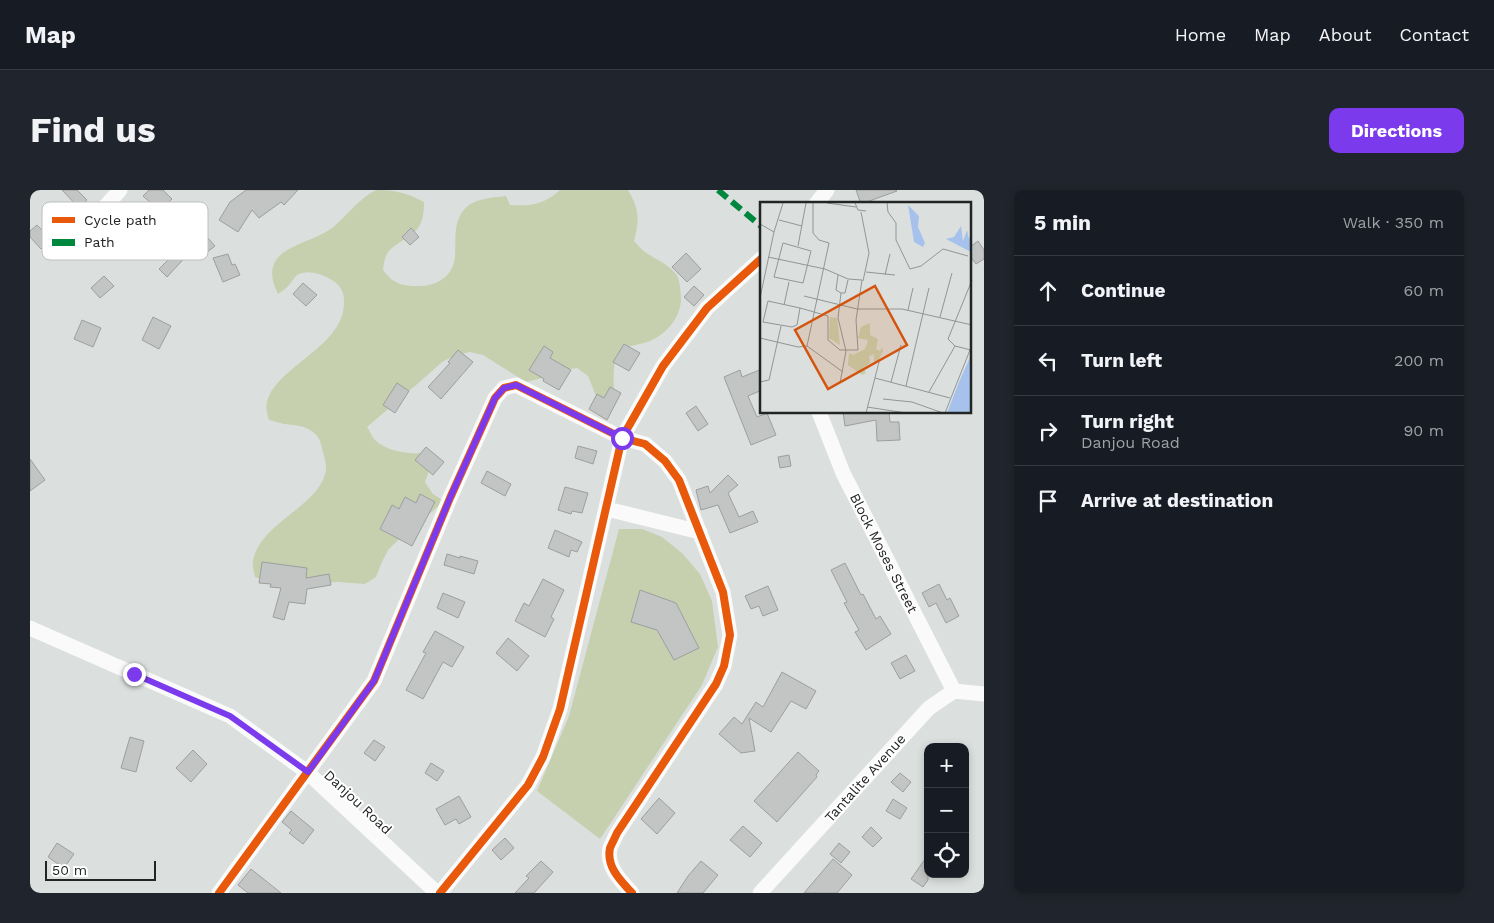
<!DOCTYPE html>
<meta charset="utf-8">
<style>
:root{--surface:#171b24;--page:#20242c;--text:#f1f3f6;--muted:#9ea1a6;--line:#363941;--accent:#7c3aed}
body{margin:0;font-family:"Work Sans",sans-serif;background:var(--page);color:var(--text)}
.controls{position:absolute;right:15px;bottom:15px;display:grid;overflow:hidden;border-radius:10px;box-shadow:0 2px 8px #0003}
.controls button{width:45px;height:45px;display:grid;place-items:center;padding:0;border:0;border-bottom:1px solid var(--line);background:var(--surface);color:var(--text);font:25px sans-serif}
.scale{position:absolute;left:15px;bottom:12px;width:111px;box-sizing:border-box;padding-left:5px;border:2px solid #232525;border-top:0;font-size:14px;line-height:18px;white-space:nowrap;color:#232525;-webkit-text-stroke:4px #fff;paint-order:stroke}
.stop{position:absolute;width:15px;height:15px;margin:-11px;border:4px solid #7c3aed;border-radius:50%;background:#fff}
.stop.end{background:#7c3aed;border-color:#fff;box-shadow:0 1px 5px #0008}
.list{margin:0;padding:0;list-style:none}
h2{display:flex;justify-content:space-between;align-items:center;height:65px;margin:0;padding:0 20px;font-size:21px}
h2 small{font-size:16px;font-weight:400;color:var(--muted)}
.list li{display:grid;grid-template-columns:32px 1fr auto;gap:15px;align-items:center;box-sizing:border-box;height:70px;padding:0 20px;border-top:1px solid var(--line)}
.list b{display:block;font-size:19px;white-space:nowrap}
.list p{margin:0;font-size:16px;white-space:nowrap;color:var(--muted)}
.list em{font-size:16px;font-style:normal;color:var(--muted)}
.icon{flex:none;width:28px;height:28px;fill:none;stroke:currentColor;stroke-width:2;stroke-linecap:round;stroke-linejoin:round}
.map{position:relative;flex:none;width:954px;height:703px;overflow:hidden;border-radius:10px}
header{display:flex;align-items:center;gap:30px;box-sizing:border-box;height:70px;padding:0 25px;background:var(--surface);border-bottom:1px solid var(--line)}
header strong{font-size:24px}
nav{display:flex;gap:28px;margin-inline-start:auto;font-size:18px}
.intro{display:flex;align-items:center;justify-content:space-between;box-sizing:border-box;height:120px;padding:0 30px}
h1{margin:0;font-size:35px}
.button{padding:12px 22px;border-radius:10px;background:var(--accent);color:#fff;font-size:18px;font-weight:700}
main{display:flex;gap:30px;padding:0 30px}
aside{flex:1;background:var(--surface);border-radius:10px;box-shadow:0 2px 8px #0003}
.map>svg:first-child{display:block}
.green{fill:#c6d0af;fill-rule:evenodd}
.building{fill:#c2c5c4;stroke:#9c9f9e}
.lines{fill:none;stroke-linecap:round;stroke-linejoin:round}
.minor{stroke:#fafafa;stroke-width:15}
.quiet{stroke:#00873e;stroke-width:6;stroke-dasharray:12 6;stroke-linecap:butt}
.cycleway-casing{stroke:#fff;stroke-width:11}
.cycleway{stroke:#e8590c;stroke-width:8}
.route{stroke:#7c3aed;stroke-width:6}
.labels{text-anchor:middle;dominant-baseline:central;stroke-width:4;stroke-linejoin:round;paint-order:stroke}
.street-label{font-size:14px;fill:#232525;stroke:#fff}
.inset-road{fill:none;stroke:#919595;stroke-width:1}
.view{fill:#d4540e;fill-opacity:0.15;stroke:#d4540e;stroke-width:2.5}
.inset-edge{fill:none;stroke:#232525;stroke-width:2.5}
.key{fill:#fff;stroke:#bdbebe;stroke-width:1}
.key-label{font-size:14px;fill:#232525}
</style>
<header>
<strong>Map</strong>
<nav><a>Home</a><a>Map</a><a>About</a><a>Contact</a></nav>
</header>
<div class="intro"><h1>Find us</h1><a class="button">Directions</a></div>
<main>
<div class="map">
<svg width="954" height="703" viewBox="0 0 954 703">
<rect width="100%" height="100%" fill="#dbe0df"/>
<path class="green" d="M346,0c20,0 31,3 48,12 0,18 -3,28 -19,37 -7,5 -14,8 -18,15 -3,5 -3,11 -4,16 11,14 18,16 36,16 8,0 16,-2 22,-6 26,-16 5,-47 22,-69 9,-13 29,-13 43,-15l4,9c22,1 33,0 50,-15h68c11,19 12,29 6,51 3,3 7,8 11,11 10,7 23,12 31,22 4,5 4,15 5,22 1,20 -14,39 -34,46 -8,3 -18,3 -25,8 -11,9 -8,31 -8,44l-16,7 -10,-25 -11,-8c-18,2 -33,11 -51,14l-43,-27 -13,-3 -14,3 -14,7 -20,18 -55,47c3,4 5,10 8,13 14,13 36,14 54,13l1,15 -5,14 8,12 11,7 -11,10 -24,18 -21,21 -7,14 -5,13 -11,7 -27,-2 -14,1 -57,-2 -12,-4c-1,-5 -3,-10 -2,-15 5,-40 72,-57 73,-95 0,-5 -2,-11 -3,-15 -3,-11 -3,-16 -13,-22 -9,-5 -17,-5 -26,-6 -5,-1 -10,-3 -15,-4 -3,-10 -4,-17 1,-26 18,-33 76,-51 74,-94 0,-10 -6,-17 -14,-21 -9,-5 -22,-10 -33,-4 -2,2 -5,6 -7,9 -3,4 -8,7 -12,10 -23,-47 28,-47 54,-66 15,-12 27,-30 44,-38z
M589,339h23l20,8 20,16 18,21 12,27 6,46 -16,38 -102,154 -63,-48 32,-75zM611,401l35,12 23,45 -25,12 -17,-30z"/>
<path class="building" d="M32,0h15l10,10 -8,8z
M119,0h14l9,9 -12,12 -17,-15z
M216,0h52l-14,15 -3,-3 -22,16 -7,-8 -14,22 -19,-12 11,-18z
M826,0h40l1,1 -36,13z
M158,32l15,18 4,-3 8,9 -13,10 -22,-27z
M7,35l6,6 4,-4 9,8 -15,14 -11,-12v-6z
M381,38l8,9 -9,8 -8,-8z
M948,51l6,9v9l-8,5 -6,-8v-9z
M154,54l7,7 -24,26 -8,-8z
M656,63l15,16 -14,13 -15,-15z
M198,64l4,11 3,-1 5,11 -17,7 -10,-24z
M74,86l10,10 -14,12 -9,-10z
M273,93l14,12 -11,11 -13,-12z
M664,96l10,9 -10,11 -10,-9z
M123,127l18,9 -12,23 -17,-9z
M52,130l19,8 -8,19 -19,-8z
M594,154l16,9 -11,18 -16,-9z
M514,156l9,6 -3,6 21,12 -12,20 -16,-9 1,-2 -15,-9z
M428,160l15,12 -32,37 -13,-12 22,-24 -2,-1z
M732,179v21l-14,6 9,21 10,-4 9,22 -25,10 -27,-68 16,-7 2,7z
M367,193l12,8 -14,22 -12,-8z
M580,197l11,6 -14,27 -18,-11 8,-15 7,4z
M666,216l12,18 -10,7 -12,-18z
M813,222h46l1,10h9l1,18 -23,1 -1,-21 -31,6z
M548,256l19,5 -4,13 -18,-6z
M396,257l18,15 -11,13 -18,-15z
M759,265l2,11 -11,2 -2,-11z
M0,269l15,21 -15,11z
M457,281l24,13 -6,12 -24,-13z
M698,285l10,10 -10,8 11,24 14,-6 5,11 -28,11 -12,-28 -17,5 -5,-20 12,-4 2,7z
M535,297l23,6 -6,20 -10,-2 -1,3 -13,-4z
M390,304l15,8 -23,44 -32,-17 12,-24 7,4 6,-12 11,6z
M525,340l27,12 -5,10 -6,-2 -2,7 -21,-9z
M417,364l13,4v-2l18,5 -4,13 -30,-9z
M232,372l45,6 -1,10 23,-4 2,11 -24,4 -2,15 -16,-2 -5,18 -11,-3 8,-29 -11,-1 1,-3 -12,-1z
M815,373l16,32 2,-1 13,25 4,-3 11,18 -25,16 -11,-18 4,-2 -15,-27 3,-1 -16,-32z
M513,389l21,11 -13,27 3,2 -9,18 -30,-16 9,-18 5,3z
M909,394l8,16 3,-2 9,18 -13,7 -10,-20 -7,4 -7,-14z
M738,396l10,24 -15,6 -4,-10 -8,3 -6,-13z
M610,400l36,13 23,45 -25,12 -17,-30 -26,-8z
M413,403l22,9 -7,16 -21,-10z
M405,441l29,16 -12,20 -9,-5 -20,37 -17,-9 20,-37 -3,-1z
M478,448l21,18 -12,15 -21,-18z
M876,465l9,16 -15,8 -9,-16z
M752,482l34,19 -10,18 -15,-8 -20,31 -22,-14 6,33 -14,2 -22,-19 15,-17 8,7 14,-22 7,5z
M100,547l14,4 -8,31 -15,-4z
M344,550l11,7 -10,14 -11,-8z
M163,560l14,14 -16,18 -15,-14z
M768,562l21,19 -3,4 1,2 -40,45 -23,-21z
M401,573l13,8 -7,10 -12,-8z
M870,583l11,9 -8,10 -12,-10z
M429,606l12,21 -12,7 -3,-5 -11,6 -9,-16z
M629,608l16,15 -18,21 -16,-15z
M863,609l14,9 -7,11 -14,-8z
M261,621l23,19 -11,14 -14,-11 3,-3 -10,-8z
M713,636l19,17 -12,14 -20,-17z
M841,637l11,11 -9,9 -11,-10z
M475,648l9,10 -13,12 -9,-10z
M27,653l17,11 -10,14 -16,-11z
M809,653l11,9 -9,11 -11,-9z
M898,665v25l-5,7 -12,-8z
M803,669l19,16 -15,18h-33z
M511,671l12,11 -19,21h-19l14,-15 -3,-2z
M671,671l17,14 -15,18h-26l11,-17z
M221,679l30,24h-33l-10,-8z"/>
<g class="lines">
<path class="minor" d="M786,14l11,-14
M65,28l25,-28
M789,222l24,61 111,218
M577,319l93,23
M0,438l200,88 77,56 130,121
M189,703l155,-212 76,-183 45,-100 9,-10 12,-3 106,53 23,6 20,17 14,19 44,112 7,43 -6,31 -8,18 -99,149c-2,5 -5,10 -7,15 -4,19 11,33 22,45
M410,703l88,-108 15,-28 17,-48 62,-271 41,-72 44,-58 55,-50
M730,703l169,-185 25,-17 30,3"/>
<path class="quiet" d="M688,0l44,37"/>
<g class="cycleway-casing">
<path id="cycleway" d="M189,703l155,-212 76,-183 45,-100 9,-10 12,-3 106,53 23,6 20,17 14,19 44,112 7,43 -6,31 -8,18 -99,149c-2,5 -5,10 -7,15 -4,19 11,33 22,45
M410,703l88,-108 15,-28 17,-48 62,-271 41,-72 44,-58 55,-50"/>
</g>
<use href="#cycleway" class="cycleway"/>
</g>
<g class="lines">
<path class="route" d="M104,484l96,42 78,56 66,-91 76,-183 45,-100 9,-10 12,-3 106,53"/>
</g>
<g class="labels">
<g class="street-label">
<text transform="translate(854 363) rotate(63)">Block Moses Street</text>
<text transform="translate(835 588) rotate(-48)">Tantalite Avenue</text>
<text transform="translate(328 612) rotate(43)">Danjou Road</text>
</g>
</g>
<g transform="translate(730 12)">
<rect width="211" height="211" fill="#dbe0df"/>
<path d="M70,115l7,1 3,27 -11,-7zM110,121v12l8,4 -2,10 4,2 2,-4 1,4 -5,10 -4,1v-8l-5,2 1,7 -6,4 2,6 -4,2 -14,-10 1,-12 4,2 12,-6 3,-9 -10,-2 3,-11z" fill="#c6d0af"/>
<path d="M148,3l11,11 -1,11 7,16 -2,4 -9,-5zM201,24l2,15 4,-11 2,9 2,-4v17l-25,-13 8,-2zM211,153v58h-24l12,-31z" fill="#a6c2ec"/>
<path class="inset-road" d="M67,1l29,4M95,1l3,7 8,1M127,1l1,9 8,11v17l14,29 11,-3 22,-17 25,7M101,10l8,41 -6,28M19,18l23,6M0,22l14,8 -14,66M14,30l9,-29M23,41l28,8 -8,32 -29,-6zM38,44l8,-43M8,55l57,12 23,10 14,1 -6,40 2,30h-18l-12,-10v-24l-28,-8M106,70l29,3M78,73l-2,15 5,3M125,73l5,-21M44,94l53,13h45l70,16M8,99l32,7 -3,17 -5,2 -29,-5zM24,103l5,-23M148,108l5,-22M180,115l12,-44M0,136l38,9 9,-1M47,144l22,-103 -10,-3 -6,-7v-30M47,144l36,26M211,148l-16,-4 -7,-7 24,-59M115,176l75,20M0,180l9,-2 12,-54M131,180l10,-37M80,181l6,-32 -8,-33 3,-25h4l3,-13M146,184l23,-98M169,190l26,-46M123,197l29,3 31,11M107,205l39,6M106,211l13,-51M185,211l25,-63"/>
<path class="view" d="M115,84l32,59 -79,44 -33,-59z"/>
<rect width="211" height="211" class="inset-edge"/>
</g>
<rect x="12" y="12" width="166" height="58" rx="8" class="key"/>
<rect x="22" y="27" width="23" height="6" fill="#e8590c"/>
<rect x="22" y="49" width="23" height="7" fill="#00873e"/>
<g class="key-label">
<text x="54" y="35">Cycle path</text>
<text x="54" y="57">Path</text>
</g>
</svg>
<div class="controls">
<button>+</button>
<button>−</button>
<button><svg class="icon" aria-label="locate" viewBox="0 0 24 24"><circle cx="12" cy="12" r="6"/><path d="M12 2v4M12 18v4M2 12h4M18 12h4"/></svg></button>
</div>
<div class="scale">50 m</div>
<div class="stop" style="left:592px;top:248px"></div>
<div class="stop end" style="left:104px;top:484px"></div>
</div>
<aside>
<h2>5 min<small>Walk · 350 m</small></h2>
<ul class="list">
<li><svg class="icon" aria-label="ahead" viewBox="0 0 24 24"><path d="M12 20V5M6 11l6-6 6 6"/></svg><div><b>Continue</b></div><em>60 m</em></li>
<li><svg class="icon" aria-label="left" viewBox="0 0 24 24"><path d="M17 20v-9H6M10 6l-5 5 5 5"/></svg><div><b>Turn left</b></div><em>200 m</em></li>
<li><svg class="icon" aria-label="right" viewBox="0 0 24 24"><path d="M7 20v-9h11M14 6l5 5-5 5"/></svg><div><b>Turn right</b><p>Danjou Road</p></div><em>90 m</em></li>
<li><svg class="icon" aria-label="arrive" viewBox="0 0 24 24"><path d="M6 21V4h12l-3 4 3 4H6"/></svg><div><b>Arrive at destination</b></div></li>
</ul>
</aside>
</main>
